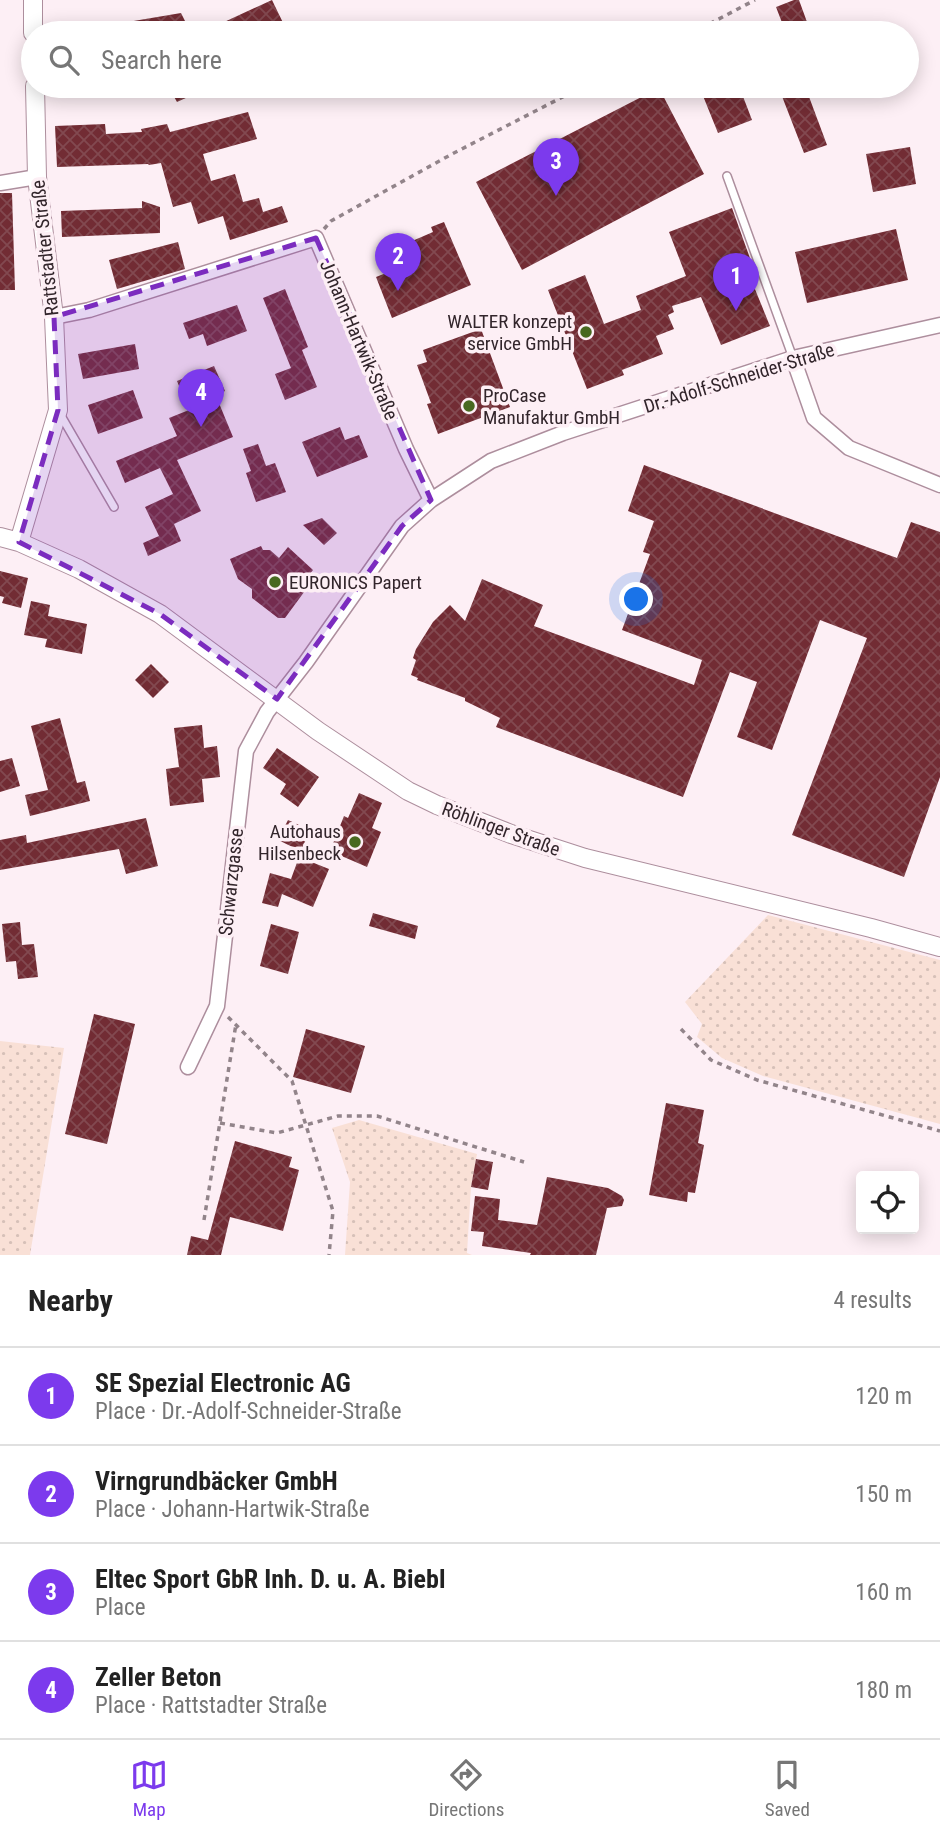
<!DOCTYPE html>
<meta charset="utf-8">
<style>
:root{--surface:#fff;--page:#f2f2f2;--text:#222;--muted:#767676;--line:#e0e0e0;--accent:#7c3aed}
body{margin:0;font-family:"Roboto Condensed",sans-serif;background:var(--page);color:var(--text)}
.controls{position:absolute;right:21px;bottom:21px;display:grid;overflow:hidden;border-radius:7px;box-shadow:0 4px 18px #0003}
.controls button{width:63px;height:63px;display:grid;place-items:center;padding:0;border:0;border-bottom:2px solid var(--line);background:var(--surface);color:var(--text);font:35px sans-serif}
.you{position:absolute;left:637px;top:600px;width:24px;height:24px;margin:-18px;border:5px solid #fff;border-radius:50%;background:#1a73e8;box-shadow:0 0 0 10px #1a73e833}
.badge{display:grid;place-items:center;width:46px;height:46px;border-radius:50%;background:var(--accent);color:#fff;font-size:23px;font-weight:700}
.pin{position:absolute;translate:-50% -58px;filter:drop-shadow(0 2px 4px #0008)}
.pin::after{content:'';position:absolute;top:37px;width:24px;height:21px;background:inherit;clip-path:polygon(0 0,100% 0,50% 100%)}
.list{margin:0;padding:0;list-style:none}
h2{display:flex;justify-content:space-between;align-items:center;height:91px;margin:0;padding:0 28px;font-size:30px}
h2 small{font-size:23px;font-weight:400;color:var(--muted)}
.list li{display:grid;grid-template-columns:46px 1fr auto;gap:21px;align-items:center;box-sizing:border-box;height:98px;padding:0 28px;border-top:2px solid var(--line)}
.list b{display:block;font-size:26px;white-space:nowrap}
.list p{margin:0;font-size:23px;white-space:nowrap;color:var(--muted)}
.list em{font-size:23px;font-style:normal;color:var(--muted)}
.icon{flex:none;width:38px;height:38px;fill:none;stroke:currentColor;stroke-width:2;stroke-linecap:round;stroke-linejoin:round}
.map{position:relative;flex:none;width:940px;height:1255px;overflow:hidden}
.search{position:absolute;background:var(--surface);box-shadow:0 4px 18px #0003;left:21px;right:21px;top:21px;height:77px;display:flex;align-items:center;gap:18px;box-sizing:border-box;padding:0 24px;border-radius:38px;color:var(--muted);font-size:26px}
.sheet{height:483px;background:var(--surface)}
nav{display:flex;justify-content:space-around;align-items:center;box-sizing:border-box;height:98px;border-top:2px solid var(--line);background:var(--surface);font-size:19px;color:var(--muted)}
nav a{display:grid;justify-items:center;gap:4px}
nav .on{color:var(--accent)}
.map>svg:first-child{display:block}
.grass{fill:url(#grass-dots)}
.building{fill:url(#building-cross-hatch)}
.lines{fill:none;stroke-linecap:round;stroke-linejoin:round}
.service-casing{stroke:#ad8e9d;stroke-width:10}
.minor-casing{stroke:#ad8e9d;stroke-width:17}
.tertiary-casing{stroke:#ad8e9d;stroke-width:20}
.path{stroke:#92848a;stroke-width:3.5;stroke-dasharray:5 5;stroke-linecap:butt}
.service{stroke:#fff;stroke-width:7}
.minor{stroke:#fff;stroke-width:14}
.tertiary{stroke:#fff;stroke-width:18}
.marked{fill:#7b2cbf;fill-opacity:0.2;stroke:#7b2cbf;stroke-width:5;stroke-dasharray:14 9;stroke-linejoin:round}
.poi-dot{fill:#486920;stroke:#fdeff5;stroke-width:2.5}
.labels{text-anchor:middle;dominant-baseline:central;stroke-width:7;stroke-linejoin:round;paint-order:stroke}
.street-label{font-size:19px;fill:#32252b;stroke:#fdeff5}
.poi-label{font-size:19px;fill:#32252b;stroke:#fdeff5;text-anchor:end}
</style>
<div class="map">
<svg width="940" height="1255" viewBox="0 0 940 1255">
<defs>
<pattern id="grass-dots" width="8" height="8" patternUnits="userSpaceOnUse" patternTransform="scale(1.75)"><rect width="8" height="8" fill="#f9e0d6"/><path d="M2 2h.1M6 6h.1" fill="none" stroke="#d6c0b8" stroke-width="1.8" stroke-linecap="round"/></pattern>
<pattern id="building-cross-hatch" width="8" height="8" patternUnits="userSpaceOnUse" patternTransform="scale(1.75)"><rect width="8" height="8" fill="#722c34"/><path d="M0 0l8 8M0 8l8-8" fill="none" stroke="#824950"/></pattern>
</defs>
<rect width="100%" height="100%" fill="#fdeff5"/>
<path class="grass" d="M768,915l172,45v164l-177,-48 -41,-18 -25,-21 5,-13 -17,-22z
M0,1041l64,7 -34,207h-30z
M359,1120l118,34 -6,33 -4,66 5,2h-127l5,-73 -18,-54z"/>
<path class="building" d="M272,0l16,33h-61l-5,-10z
M794,0h5l12,33h-25l-10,-26z
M181,13l10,20h-87v-7z
M168,86h44l-35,16z
M699,86h40l13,34 -34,13z
M778,86h27l22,59 -23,8z
M659,88l45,86 -182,96 -46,-88z
M248,112l9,27 -54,15 8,27 24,-7 8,28 16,-4 4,14 19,-6 6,16 -58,18 -7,-24 -25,8 -7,-22 -18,5 -12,-44 -12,2 -1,-1 -91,3 -2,-41 50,-2 1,10 36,-2 -1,-3 26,-5 3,8z
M910,147l6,37 -43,8 -7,-38z
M0,193h12l3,97h-15z
M142,201l18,6v26l-98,4 -1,-26 81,-3z
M732,208l24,67 -6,2 20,49 -49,19 -20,-48 -29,9 2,6 -6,3 6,14 -18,7 7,18 -41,16 2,5 -37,14 -39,-99 37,-15 19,49 37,-14 -5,-14 50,-20 -17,-44z
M444,222l27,63 -79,33 -16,-41 28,-11 -8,-18 37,-16 -2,-5z
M896,229l12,51 -101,23 -12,-51z
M178,242l7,27 -68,20 -8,-29z
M285,289l23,58 -6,3 15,37 -32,13 -10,-26 16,-6 -28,-70z
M237,305l10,26 -40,15 -4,-12 -14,5 -6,-16z
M481,329l29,78 -72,27 -11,-30 4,-1 -14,-38 10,-3 -4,-12z
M135,344l4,25 -56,10 -5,-25z
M214,366l11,25 -9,5 17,41 -56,23 24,51 -27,13 7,17 -33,15 -5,-13 16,-7 -14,-29 28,-13 -13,-26 -35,15 -9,-22 61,-25 -8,-18 20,-8 -12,-29z
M133,390l10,28 -45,16 -10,-29z
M340,427l5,13 14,-5 9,22 -51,20 -15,-35z
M258,444l8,22 9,-3 11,29 -30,10 -10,-29 5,-2 -8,-22z
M644,465l253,93 14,-36 29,10v245l-36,100 -112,-42 75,-197 -47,-18 -48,130 -35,-13 20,-55 -27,-10 -47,125 -187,-70 4,-9 -35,-17v-3l-48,-18 1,-2 -7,-3 5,-15 -3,-2 3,-9 17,-27 17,-17 15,16 17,-42 61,26 -9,21 160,59 8,-25 -80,-30 28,-76 -7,-2 11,-31 -26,-10z
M322,518l15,15 -13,12 -21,-20z
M261,546l2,4h7l9,8 9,-11 25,23 -8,10 5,4 -25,34h-7l-26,-20v-9l-14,-10 -8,-20z
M0,571l28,7 -7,30 -19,-5 2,-6 -4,-1z
M31,601l19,4 -2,11 39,8 -5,30 -37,-7 2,-8 -23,-4z
M151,664l18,18 -16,16 -18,-18z
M60,718l17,65 8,-2 5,20 -60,15 -5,-21 23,-5 -17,-64z
M202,725l2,23 13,-2 3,31 -18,2 2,23 -34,4 -4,-37 13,-2 -5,-39z
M277,748l42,29 -21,30 -18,-13 6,-10 -23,-16z
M12,758l8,28 -20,6v-31z
M359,793l23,10 -10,25 9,4 -14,35 -37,-16 14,-35 4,2z
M146,818l12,48 -32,8 -7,-25 -119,21v-30l26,-5 1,8z
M288,820l22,10 -9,21 -23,-11z
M299,857l30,12 -16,38 -31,-13 -4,13 -16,-4 8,-30 21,6z
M373,913l45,13 -3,13 -46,-13z
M20,922l2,23 12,-1 4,33 -20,2 -2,-18 -10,1 -4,-38z
M271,924l28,8 -11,42 -28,-8z
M94,1014l41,10 -28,120 -42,-10z
M306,1029l59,17 -14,47 -58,-16z
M666,1103l38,7 -6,33 6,2 -9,48 -7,-1 -1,10 -38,-7z
M235,1141l57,16 -3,10 10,3 -16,61 -53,-14 -9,38h-34l4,-19 17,4z
M476,1159l17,3 -5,28 -17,-3z
M547,1177l61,11 14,8 2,4 -2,6 -15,2 -11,47h-66l1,-2 -49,-7 2,-14 -13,-1 4,-35 25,3 -2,21 39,5z"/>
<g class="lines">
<g class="service-casing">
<path id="service" d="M727,176l66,182
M60,414l54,93"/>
</g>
<g class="minor-casing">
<path id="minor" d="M0,183l37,-6
M54,317l35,-7 227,-72 90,211 25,51
M793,358l21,60 35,30 91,37
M188,1067l29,-61 29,-255 21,-39 39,-50 96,-136 29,-26 60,-39 72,-28 230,-75 147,-33"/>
</g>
<g class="tertiary-casing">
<path id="tertiary" d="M33,0v33
M0,537l19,5 60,27 81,45 158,117 90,60 29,14 74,29 74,24 286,70 69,19
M19,542l39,-132 -4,-93 -17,-140 -2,-91"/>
</g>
<path class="path" d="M692,33l63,-33
M324,229l7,-8 121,-67 132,-68
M228,1017l64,64 41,130 -4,44
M681,1029l30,31 46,20 183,51
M220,1123l57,10 61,-17h39l147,46
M204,1220l32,-196"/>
<use href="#service" class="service"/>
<use href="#minor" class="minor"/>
<use href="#tertiary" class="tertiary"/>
</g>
<path class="marked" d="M316,238l115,262 -29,26 -125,173 -117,-85 -141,-72 39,-132 -4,-93z"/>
<g class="poi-dot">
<circle cx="586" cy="332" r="7"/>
<circle cx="469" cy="406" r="7"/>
<circle cx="275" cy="582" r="7"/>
<circle cx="355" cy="842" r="7"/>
</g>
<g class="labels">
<g class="street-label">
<text transform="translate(45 248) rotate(-96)">Rattstadter Straße</text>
<text transform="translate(359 340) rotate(67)">Johann-Hartwik-Straße</text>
<text transform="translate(739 378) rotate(-17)">Dr.-Adolf-Schneider-Straße</text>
<text transform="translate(501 829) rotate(20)">Röhlinger Straße</text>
<text transform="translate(231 882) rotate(-84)">Schwarzgasse</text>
</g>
<g class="poi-label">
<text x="572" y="321">WALTER konzept<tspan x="572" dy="22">service GmbH</tspan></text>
<text x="483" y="395" text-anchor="start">ProCase<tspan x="483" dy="22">Manufaktur GmbH</tspan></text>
<text x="289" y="582" text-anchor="start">EURONICS Papert</text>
<text x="341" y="831">Autohaus<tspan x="341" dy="22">Hilsenbeck</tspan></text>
</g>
</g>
</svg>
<div class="controls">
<button><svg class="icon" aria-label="locate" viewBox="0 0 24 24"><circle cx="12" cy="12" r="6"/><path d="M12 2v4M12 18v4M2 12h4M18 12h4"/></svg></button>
</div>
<div class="you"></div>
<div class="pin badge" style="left:736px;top:311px">1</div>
<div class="pin badge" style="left:398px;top:291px">2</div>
<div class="pin badge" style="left:556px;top:196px">3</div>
<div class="pin badge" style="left:201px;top:427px">4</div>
<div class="search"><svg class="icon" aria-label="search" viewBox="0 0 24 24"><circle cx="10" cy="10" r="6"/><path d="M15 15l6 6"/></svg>Search here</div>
</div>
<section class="sheet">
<h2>Nearby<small>4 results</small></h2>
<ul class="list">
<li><span class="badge">1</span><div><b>SE Spezial Electronic AG</b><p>Place · Dr.-Adolf-Schneider-Straße</p></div><em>120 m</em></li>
<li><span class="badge">2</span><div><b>Virngrundbäcker GmbH</b><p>Place · Johann-Hartwik-Straße</p></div><em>150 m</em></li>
<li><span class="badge">3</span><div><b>Eltec Sport GbR Inh. D. u. A. Biebl</b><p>Place</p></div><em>160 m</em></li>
<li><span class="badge">4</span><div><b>Zeller Beton</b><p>Place · Rattstadter Straße</p></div><em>180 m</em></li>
</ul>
</section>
<nav>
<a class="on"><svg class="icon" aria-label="map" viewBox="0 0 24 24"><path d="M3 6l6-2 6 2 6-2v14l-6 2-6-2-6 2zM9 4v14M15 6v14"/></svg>Map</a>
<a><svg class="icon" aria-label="directions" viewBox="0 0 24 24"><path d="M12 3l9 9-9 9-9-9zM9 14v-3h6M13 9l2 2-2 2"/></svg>Directions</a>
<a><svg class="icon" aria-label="saved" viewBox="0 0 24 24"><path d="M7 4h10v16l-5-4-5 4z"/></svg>Saved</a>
</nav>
